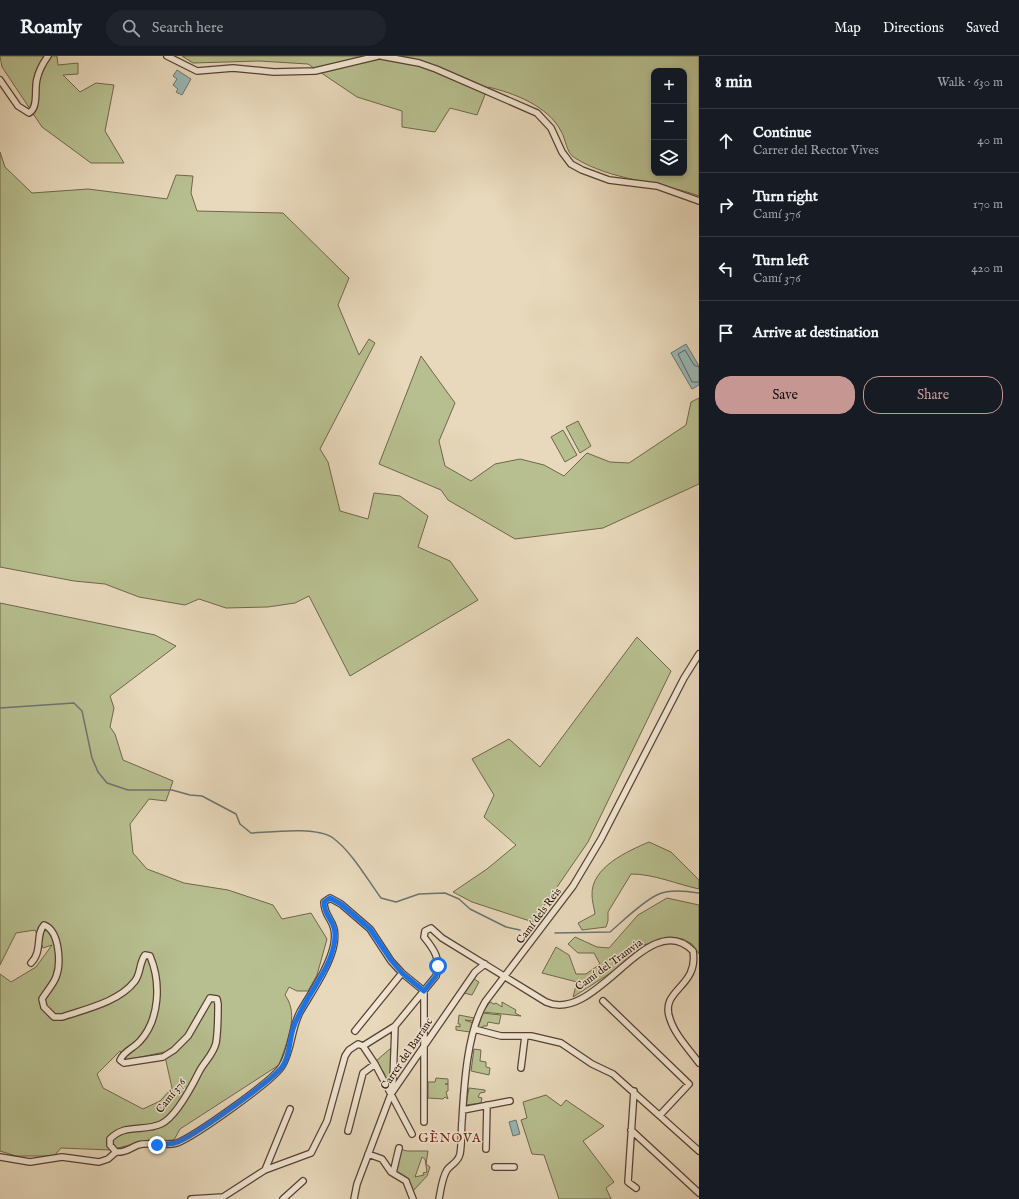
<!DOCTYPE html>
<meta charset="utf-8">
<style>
:root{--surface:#171b24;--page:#20242c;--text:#f1f3f6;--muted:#9ea1a6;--line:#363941;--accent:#c59692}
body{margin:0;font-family:"IM FELL English",serif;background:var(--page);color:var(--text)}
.controls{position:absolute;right:12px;top:12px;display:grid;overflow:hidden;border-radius:8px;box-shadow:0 2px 6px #0003}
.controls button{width:36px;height:36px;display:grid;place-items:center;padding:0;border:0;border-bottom:1px solid var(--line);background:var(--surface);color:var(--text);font:20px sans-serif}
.stop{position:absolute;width:12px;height:12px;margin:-9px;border:3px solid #1a73e8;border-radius:50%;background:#fff}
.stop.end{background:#1a73e8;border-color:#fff;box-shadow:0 1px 4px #0008}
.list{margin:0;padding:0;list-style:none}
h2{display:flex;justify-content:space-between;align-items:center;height:52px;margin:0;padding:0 16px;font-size:17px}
h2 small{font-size:13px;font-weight:400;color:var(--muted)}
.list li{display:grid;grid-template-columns:26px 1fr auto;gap:12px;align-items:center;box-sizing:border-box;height:64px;padding:0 16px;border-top:1px solid var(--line)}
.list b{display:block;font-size:15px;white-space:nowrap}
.list p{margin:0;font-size:13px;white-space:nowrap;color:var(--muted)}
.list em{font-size:13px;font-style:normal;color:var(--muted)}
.actions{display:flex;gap:8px;padding:12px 16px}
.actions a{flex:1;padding:9px 0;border:1px solid var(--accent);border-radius:16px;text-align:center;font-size:14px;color:var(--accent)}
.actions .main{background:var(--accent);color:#111}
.icon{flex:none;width:22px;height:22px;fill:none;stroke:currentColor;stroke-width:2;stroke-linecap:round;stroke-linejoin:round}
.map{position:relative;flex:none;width:699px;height:1143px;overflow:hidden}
header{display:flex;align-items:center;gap:24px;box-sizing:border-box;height:56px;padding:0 20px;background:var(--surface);border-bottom:1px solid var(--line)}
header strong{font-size:19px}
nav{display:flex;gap:22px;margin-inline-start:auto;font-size:14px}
.search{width:280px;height:36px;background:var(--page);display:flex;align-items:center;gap:10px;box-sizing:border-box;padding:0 14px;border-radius:22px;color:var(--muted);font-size:15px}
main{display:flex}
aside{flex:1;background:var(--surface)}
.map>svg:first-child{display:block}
.green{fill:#b7bf90;stroke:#70664a;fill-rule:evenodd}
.water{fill:#99b9b7;stroke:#6c746f}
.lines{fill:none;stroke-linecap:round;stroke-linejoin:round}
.shore{stroke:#60635e;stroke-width:1}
.stream{stroke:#6c746f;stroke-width:1.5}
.minor-casing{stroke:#584032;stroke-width:8}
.minor{stroke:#f0e6d3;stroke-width:5.5}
.route{stroke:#1a73e8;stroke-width:5}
.labels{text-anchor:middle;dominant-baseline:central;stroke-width:3;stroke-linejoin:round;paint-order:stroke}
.street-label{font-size:11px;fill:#280d04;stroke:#f0e6d3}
.quarter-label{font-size:13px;letter-spacing:1px;fill:#7a1f14;stroke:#f0e6d3}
</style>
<header>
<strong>Roamly</strong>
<div class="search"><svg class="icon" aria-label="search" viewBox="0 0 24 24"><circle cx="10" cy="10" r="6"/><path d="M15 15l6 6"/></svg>Search here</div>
<nav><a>Map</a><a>Directions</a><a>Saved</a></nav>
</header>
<main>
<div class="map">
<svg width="699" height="1143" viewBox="0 0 699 1143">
<rect width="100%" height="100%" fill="#e8d9bc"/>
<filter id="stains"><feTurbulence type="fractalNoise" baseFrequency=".005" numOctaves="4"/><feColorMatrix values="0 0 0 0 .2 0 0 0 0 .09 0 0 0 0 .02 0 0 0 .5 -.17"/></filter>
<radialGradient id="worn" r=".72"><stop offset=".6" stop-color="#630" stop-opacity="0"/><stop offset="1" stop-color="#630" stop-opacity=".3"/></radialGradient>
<path class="green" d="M0,0h57l1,9 20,-2v11l-15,1 17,17 16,-9 18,2 -9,46 19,32h-33l-49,-36 -40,-60z
M182,0h517v140c-41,-15 -87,-15 -124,-38 -9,-5 -9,-19 -14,-27 -13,-25 -47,-38 -73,-44l-11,28 -27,-7 -15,24 -33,-5v-16l-45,-14 -49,-33 -49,-3 -66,2zM654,15h30v102h-30z
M0,96l5,15 27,26 56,-4 79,10 9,-24 17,1 -2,17 6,18 86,2 66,65 -11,27 21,50 10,-16 6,4 -55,106 8,13 12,49 28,8 6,-26 26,3 28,20 -10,31 32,14 28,39 -128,76 -41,-80 -14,7 -27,4 -42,1 -27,-9 -14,6 -46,-8 -34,-13 -31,-3 -74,-14z
M421,300l34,47 -16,38 6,25 26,15 24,-17 25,-5 24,6 20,11 23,-23 23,9 19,1 57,-38 5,-23 8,-4v86l-96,44 -88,11 -67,-39 -7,-10 -62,-26z
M578,365l13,25 -11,7 -14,-26z
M563,374l14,25 -12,7 -14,-25z
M0,547l155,32 21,11 -66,50 4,12 -4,19 5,7 8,26 50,21 -7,20 -17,-2 -19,25 3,29 14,16 37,14 44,7 45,15 9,14 29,-6 16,26 -10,36 -9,16h-11l-8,-4 -4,8c15,20 1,49 -6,70l-99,64 -6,11 -28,1 -36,9 -49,-2 -7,8h-38l-16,-5v-177l11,8 25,-15 16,-22 -9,3 -8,-18 -19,3 -16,32zM120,995l7,9 37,-8 8,36 -12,13 -17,8 -40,-21 -6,-14z
M637,581l34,34 -83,171 -55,80 -61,-20 -19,-10 34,-23 29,-24 -32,-28 10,-22 -22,-36 37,-20 31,28z
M649,786l22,10 28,28v9c-23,-5 -45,-15 -68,-15l-23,38v9l-2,6 -24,3 -4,-7 17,-9c-1,-7 -3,-13 -3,-19 -1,-28 36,-44 57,-53z
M667,842l32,7v49l-7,-10 -9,-5 -11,-1 -29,7 -20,20 -50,32 4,-15 -35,-9 14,-26 13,8 7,19h10l14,-10 -6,-11h-16l-10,-9 7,-7 22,10 12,1 29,-33z
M474,923l5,3 -7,13 -8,-2z
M490,946l4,2 2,-1 6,4v-5l14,8 -1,3 6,3 -38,-4z
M482,957l19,2 -2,9 -11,-2 -1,4h-4l-1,3 -4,-1z
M459,959l15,3 -1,3 -8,-1 8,3 -3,9 -14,-2v-4l4,1v-3h-2z
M391,992v34l-3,3 -4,-9 1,-1 -2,-4 -2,1 -5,-11z
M474,993l7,1 -1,11 6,1v5l4,1 -1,7 -18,-4z
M436,1022l12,1v5h-3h3v7l-2,1 2,7 -3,-2 -2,2 -15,-1v-16h7z
M469,1032l16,2v2l-5,1 -2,4 4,1 -1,5 -15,2z
M546,1039l15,11 5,-6 38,26 -21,15 31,41 -8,6 5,11h-52l-15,-44 -12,-1 -11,-34 6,-2 -4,-16z
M400,1093l7,2h21l-2,13 4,3 -3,9 -14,15 -17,-17zM422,1101l3,2 2,13 -4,1 1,2 -9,2z"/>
<path class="water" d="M177,14l14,9 -9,16 -6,-3 2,-3 -5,-4 4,-6 -4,-3z
M686,288l13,22v19l-7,4 -21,-36z
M516,1064l4,14 -7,2 -4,-14z"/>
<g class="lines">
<path class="shore" d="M699,311l-5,-2 -9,-15 -7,4 14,28h7"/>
<path class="stream" d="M0,652l74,-5 8,8 10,47 6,14 9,11 21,7h44l18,5 12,1 34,18 4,10 11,9c20,-1 66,-7 82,5 19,14 34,41 48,60l15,4 23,-8 26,-1 14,6 11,10 36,18 14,3
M555,877l55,-1c13,-11 34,-32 49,-38 11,-5 28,-3 40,-1"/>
<g class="minor-casing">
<path id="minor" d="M167,0l30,15 36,-3 41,4 41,-1 63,-15
M381,0l38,7 17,6 101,44 14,15 11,24 9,12 11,6 27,10 48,6 42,15
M0,24l18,26 11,7c10,-6 5,-24 8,-34 2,-9 6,-16 11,-23
M31,907c12,-12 4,-28 13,-38 16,6 17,39 12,52 -3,8 -10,15 -14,22l2,8 10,10h8c24,-8 57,-15 73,-36 6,-8 4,-18 10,-26l5,1c11,26 10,63 -10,85 -6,7 -16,10 -20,19l4,3 39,-6 11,-7 14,-14 22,-38 7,1 1,5c0,12 0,27 -2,39 -3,12 -12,19 -17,29 -7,14 -23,45 -38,52 -17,8 -36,-1 -51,15v6l6,7c10,1 14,-4 22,-7 12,-4 27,2 39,-2 18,-7 96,-62 105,-77 10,-16 9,-37 18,-54 11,-19 30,-46 34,-68 4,-25 -10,-24 -10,-42l6,-4 11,6 29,25 21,32 11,12 22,18
M603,945l86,83 -29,31
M474,973l27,7h30l30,7 31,21 21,10 86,77
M355,975l47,-58
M363,990l12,18 37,70
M521,1012l4,-32
M391,1035l2,-11 2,-54
M634,1035l-6,91 8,6
M463,1054l47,-9
M424,1066v-131
M631,1074l68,63
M348,1075l15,-58 12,-9
M486,1093l1,-44
M368,1098l14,5 9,13 15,9 7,18
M0,1101l30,5 32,-5 37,5 9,-3 8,-7
M495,1111h19
M265,1114l25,-61
M393,1117l6,-25
M191,1143l32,-2 42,-27 46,-17 16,-32 18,-65 4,-6 9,-6 5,2 32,-20 41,-50c6,-16 -3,-28 -12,-39l1,-6 6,-3 11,10 104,64c51,23 102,-97 147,-51 6,37 -34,38 -23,68 5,16 19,30 29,44
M283,1143l20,-18
M354,1143l3,-15 34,-90 84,-122 10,-8
M439,1143c2,-10 3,-21 8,-29 4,-6 11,-7 13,-16 2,-11 1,-22 2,-33 2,-35 5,-89 23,-119l88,-116 28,-47 83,-161 15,-24"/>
</g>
<use href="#minor" class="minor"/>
</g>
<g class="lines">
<path class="route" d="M157,1089c6,0 13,-1 18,-2 16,-4 96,-62 107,-76 8,-11 7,-25 11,-38 9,-29 35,-54 41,-84 5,-26 -10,-25 -10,-43l6,-4 11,6 29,25 21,31 11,13 22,18 12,-15 2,-10"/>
</g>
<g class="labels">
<g class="street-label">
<text transform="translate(539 860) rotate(-53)">Camí dels Reis</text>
<text transform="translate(609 909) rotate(-36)">Camí del Tramvia</text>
<text transform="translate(407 998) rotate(-56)">Carrer del Barranc</text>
<text transform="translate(171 1040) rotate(-52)">Camí 376</text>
</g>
<g class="quarter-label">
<text x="450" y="1082">GÈNOVA</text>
</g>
</g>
<rect width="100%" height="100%" filter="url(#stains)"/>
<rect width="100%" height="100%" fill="url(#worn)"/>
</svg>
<div class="controls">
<button>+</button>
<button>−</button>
<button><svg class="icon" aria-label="layers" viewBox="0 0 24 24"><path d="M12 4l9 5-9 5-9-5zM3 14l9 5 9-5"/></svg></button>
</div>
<div class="stop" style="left:438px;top:910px"></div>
<div class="stop end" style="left:157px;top:1089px"></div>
</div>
<aside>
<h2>8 min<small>Walk · 630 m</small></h2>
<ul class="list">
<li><svg class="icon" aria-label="ahead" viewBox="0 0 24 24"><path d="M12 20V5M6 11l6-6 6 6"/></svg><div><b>Continue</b><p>Carrer del Rector Vives</p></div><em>40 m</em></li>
<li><svg class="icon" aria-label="right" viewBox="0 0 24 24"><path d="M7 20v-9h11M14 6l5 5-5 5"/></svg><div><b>Turn right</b><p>Camí 376</p></div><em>170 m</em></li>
<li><svg class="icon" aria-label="left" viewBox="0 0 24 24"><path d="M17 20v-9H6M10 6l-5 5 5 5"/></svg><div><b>Turn left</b><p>Camí 376</p></div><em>420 m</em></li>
<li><svg class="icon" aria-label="arrive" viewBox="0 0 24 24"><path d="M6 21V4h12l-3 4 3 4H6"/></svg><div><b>Arrive at destination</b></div></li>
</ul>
<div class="actions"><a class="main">Save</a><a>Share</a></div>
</aside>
</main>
